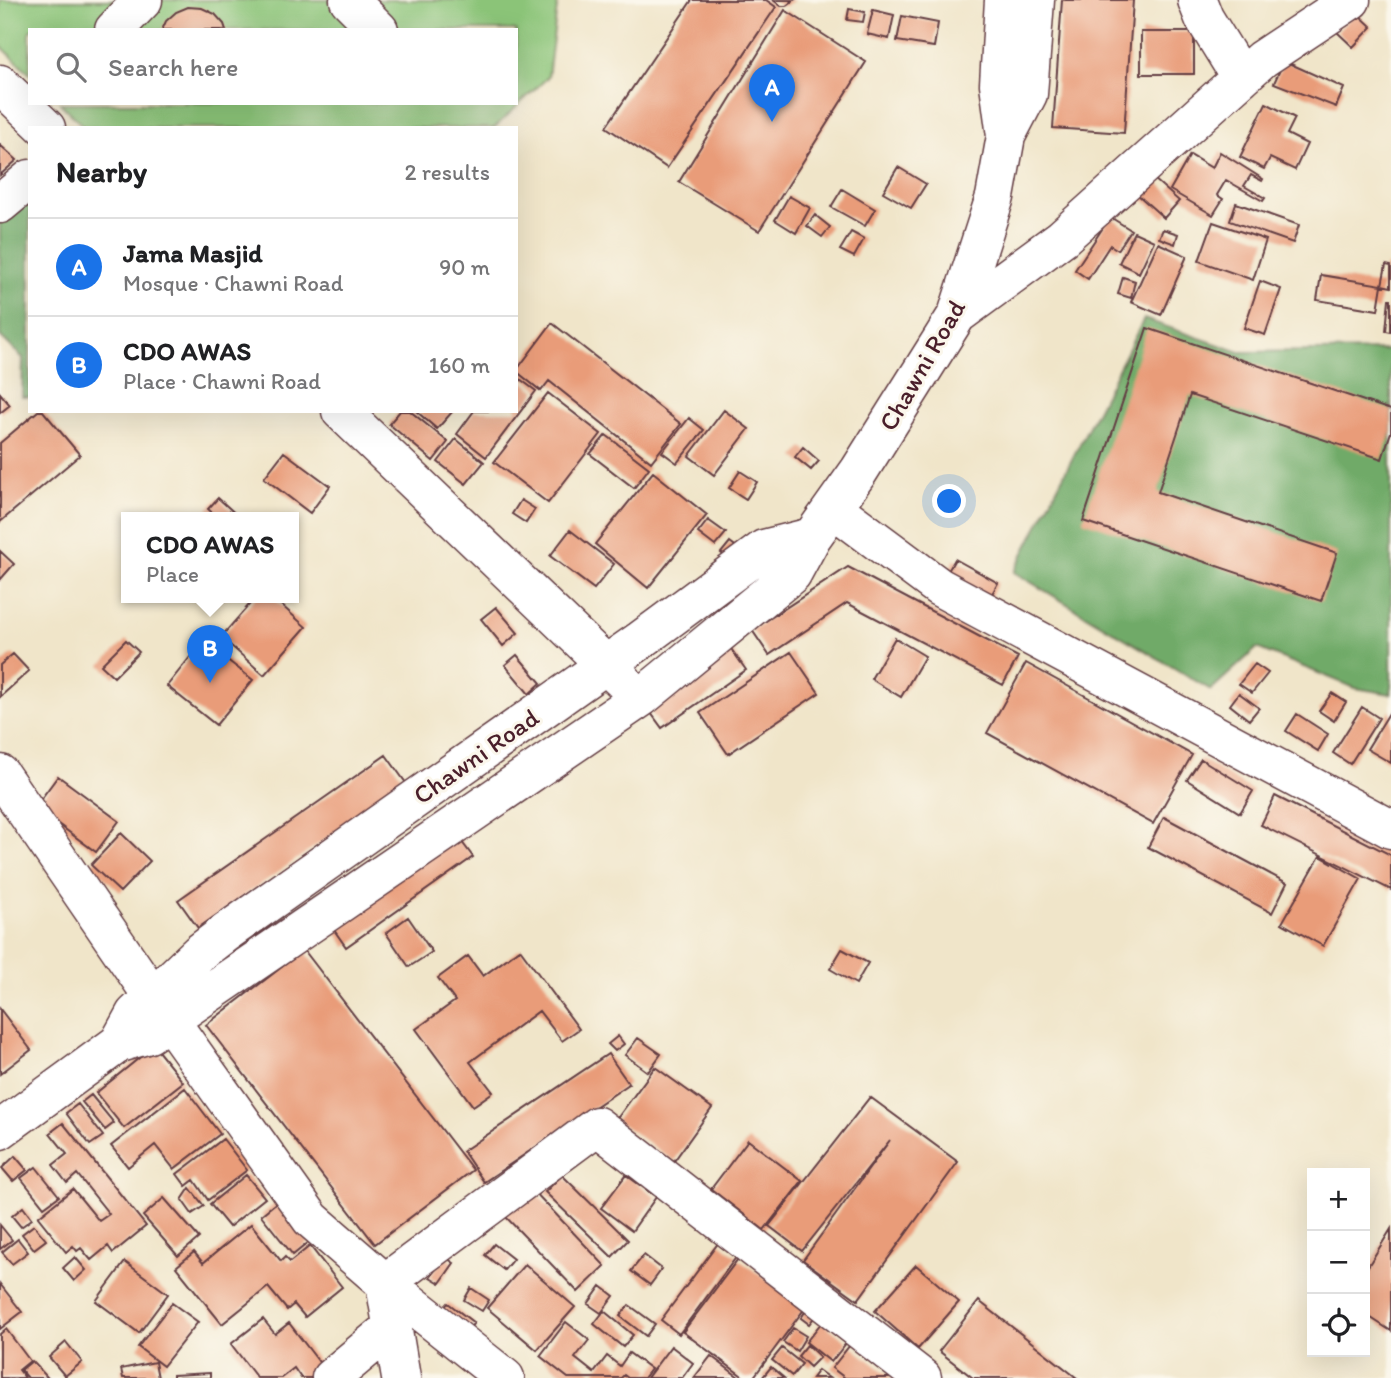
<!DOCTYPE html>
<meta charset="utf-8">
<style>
:root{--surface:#fff;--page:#f6f6f6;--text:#202124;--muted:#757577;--line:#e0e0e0;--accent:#1a73e8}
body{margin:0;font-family:Itim,sans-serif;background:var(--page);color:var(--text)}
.controls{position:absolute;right:21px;bottom:21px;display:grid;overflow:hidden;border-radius:0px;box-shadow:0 7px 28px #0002}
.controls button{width:63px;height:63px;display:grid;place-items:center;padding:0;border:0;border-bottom:2px solid var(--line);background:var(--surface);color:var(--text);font:35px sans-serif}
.you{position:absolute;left:950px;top:502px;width:24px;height:24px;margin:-18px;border:5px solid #fff;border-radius:50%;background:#1a73e8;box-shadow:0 0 0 10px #1a73e833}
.badge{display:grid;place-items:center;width:46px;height:46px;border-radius:50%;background:var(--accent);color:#fff;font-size:23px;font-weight:700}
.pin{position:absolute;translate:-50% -58px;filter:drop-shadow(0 2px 4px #0008)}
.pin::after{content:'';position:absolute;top:37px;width:24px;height:21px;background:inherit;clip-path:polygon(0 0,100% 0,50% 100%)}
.popup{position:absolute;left:121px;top:512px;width:178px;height:91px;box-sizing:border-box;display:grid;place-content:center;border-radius:0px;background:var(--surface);filter:drop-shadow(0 2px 5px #0005);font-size:23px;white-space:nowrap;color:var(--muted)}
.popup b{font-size:26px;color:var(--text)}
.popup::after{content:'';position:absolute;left:50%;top:100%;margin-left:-14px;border:14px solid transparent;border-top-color:var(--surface)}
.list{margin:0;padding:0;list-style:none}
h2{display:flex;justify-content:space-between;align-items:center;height:91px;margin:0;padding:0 28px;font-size:30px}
h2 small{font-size:23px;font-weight:400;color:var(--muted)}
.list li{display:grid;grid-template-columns:46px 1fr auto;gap:21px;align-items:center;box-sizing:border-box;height:98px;padding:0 28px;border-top:2px solid var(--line)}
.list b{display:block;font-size:26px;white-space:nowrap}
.list p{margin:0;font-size:23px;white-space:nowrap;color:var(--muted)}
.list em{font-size:23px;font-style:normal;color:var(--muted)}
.icon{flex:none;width:38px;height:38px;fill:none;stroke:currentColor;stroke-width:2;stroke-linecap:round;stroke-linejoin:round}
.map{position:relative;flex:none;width:1391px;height:1378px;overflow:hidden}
.search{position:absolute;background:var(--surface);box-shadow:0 7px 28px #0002;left:28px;top:28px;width:490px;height:77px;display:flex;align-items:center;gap:18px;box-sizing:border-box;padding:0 24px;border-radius:0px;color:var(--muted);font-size:26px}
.panel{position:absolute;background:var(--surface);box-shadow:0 7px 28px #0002;left:28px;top:126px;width:490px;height:287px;border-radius:0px}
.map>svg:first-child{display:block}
.green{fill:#8bc478;stroke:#6a7252;stroke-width:2}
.forest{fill:#70aa68;stroke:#5d644a;stroke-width:2}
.building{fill:#e99c79}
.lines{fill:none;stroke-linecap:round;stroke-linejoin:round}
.minor-casing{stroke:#633d43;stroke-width:41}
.minor{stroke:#fff;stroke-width:38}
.labels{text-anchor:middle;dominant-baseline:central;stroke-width:6;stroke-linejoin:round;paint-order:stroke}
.street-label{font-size:26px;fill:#4a1f2b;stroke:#fbf7ec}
</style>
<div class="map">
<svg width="1391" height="1378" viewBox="0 0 1391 1378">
<rect width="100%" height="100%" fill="#fbf7ec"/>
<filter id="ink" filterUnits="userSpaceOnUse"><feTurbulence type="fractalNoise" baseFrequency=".0143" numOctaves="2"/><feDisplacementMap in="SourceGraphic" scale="14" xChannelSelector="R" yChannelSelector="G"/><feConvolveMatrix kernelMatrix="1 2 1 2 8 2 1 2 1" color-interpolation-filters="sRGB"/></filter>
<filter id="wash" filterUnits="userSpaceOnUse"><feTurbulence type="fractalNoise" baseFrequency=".00686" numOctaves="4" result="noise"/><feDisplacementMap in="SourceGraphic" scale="28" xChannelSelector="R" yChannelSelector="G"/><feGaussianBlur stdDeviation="1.57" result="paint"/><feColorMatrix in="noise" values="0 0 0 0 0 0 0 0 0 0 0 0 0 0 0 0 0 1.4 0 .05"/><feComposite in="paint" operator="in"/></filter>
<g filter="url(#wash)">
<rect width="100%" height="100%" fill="#f0e5c9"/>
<path class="green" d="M0,0h558l-10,77 -54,51h-409l-25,-25h456v-73h-486v44l-30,-29z"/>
<path class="forest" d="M30,174v223h-8l1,-39 -23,-22v-148z
M1144,319l96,33 151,-2v344l-36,-6 -98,-40 -46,42 -197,-118z"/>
<g id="blocks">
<path class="building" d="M692,0h74l10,7 -109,161 -61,-41z
M773,0h21l-8,6h-5z
M1062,0h71l-9,133 -71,-5z
M188,7l14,1 13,6 9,10 2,6h-64l4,-9 10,-9z
M849,9l16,3 -2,10 -16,-2z
M785,10l81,52 -107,169 -80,-49z
M873,10l21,5 -5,24 -22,-5z
M1356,12l16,15 -19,20 -16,-15z
M902,16l36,7 -4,24 -37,-6z
M1141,32h53v42h-53z
M1284,61l60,27 -8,19 -62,-24z
M1266,103l29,15 -8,16 20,10 -12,26 -25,-12 -6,11 -24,-12z
M0,145l17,15 -17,15z
M1220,152l43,27 -1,2 -11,-6 -7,11 21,12 -2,3 -37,-21 -9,15 6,4 -10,16 -43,-25 20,-35 22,13z
M898,167l28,17 -15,24 -28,-16z
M1153,178l26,23 -15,17 -26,-23z
M842,189l33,20 -10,17 -34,-19z
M789,196l21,12 -14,25 -21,-13z
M1236,203l63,22 -6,18 -63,-22z
M815,215l15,12 -8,10 -15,-11z
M1110,217l21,13 -13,20 -8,-5 -22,34 -13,-9z
M1213,222l53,18 -13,40 -54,-19z
M1163,229l15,5 -3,10 -16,-6z
M851,232l13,7 -10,18 -14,-7z
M1134,232l20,9 -15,32 -20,-10z
M1158,243l29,13 -26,59 -30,-13z
M1386,265l5,1v21l-9,-2z
M1321,275l61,10 -4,25 -61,-10z
M1123,277l12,4 -4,17 -13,-4z
M1260,281l21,8 -16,46 -21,-7z
M1389,299h2v33l-5,-1z
M552,323l129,101 -30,38 -102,-81 -8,10 -25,-20z
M1147,328l244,82v22l-9,27 -192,-64 -32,97 179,61 -16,48 -238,-80z
M516,376l20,15 -50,66 -29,-23 17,-23h42z
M0,393l10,12 -10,8z
M548,393l53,41 -53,69 -54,-41z
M724,410l25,19 -35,46 -25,-19z
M38,411h5l37,44 -80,67v-79z
M400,411h10l38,31 -15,19 -44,-37z
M416,411h37l-16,18z
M689,418l15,12 -27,33 -15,-11z
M606,435l43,33 -15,20 -44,-34z
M456,439l28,23 -18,22 -28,-22z
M803,447l16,14 -8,9 -16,-13z
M284,452l46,34 -20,27 -46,-35z
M740,471l17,11 -11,17 -17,-11z
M653,472l54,43 -59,73 -53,-44z
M218,498l21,19h-22l-9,-8z
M521,500l14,9 -9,14 -14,-9z
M708,520l18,13 -11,13 -17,-13z
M570,530l44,34 -20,25 -44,-33z
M730,542l13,10 -9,11 -13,-10z
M0,551l14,13 -14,16z
M955,559l43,24 -10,18 -44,-23z
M848,567l170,90 -15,28 -156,-82 -78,52 -17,-25z
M256,597h16l34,30 -42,48 -43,-38z
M496,607l22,26 -15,13 -22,-27z
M895,638l30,18 -24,41 -30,-18z
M126,640l13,12 -25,25 -13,-12z
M203,641l50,39 -37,45 -49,-39z
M727,643l19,27 -84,58 -19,-26z
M791,652l28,41 -91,61 -28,-41z
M13,654l16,17 -29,26v-32z
M517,655l24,28 -12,11 -24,-29z
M1026,663l166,92 -39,69 -166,-91z
M1255,664l13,9 -16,20 -13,-9z
M1239,693l20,15 -10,12 -19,-15z
M1332,693l14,9 -12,19 -15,-10z
M1362,707l17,11 -29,46 -17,-11z
M1391,710v53l-24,-14z
M1297,714l31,20 -10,17 -32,-20z
M386,755l20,28 -208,145 -20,-28z
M1201,759l52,32 -13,22 -53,-33z
M58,776l61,45 -23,31 -61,-45z
M1275,796l116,59v35l-130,-65z
M1164,817l123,66 -15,30 -124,-66z
M453,830l20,27 -127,90 -19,-27z
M121,833l29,28 -30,31 -29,-27z
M1320,856l41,23 -38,67 -41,-23z
M408,917l24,35 -23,15 -23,-34z
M520,949l59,80 -17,12 -23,-30 -69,51 23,30 -20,14 -57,-77 39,-28 -17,-23 30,-22 15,20z
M842,949l26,14 -12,21 -26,-15z
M304,950l169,220 -98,74 -169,-219z
M0,1009l31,41 -31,24z
M618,1036l6,8 -9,7 -7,-7z
M638,1038l23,16 -13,18 -23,-17z
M154,1046l29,36 -59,46 -28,-35z
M608,1054l21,30 -145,98 -21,-31z
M655,1067l57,41 -38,53 -58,-41z
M185,1088l35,46 -46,35 -19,-24 -27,22 -17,-21z
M91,1095l23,28 -9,7 -23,-28z
M870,1097l88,65 -100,138 -55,-40 87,-120 -88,111 -33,-25z
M78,1104l25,32 -13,9 -24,-32z
M63,1123l83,103 -33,27 -5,-7 -17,14 -10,-12 -4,3 -4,-5 -7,6 -28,-35 35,-28 26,32 10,-7 -32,-40 -10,9 -14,-18 14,-11 -17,-21z
M223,1139l24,31 -39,30 -14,-20 -8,6 -9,-12z
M748,1140l54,41 -38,49 -53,-41z
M15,1156l12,14 -14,11 -11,-13z
M36,1167l23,29 -15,11 -23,-29z
M246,1175l19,23 -36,29 -19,-23z
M562,1175l66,65 -16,17 -67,-65z
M626,1175l30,22 -24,34 -31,-23z
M530,1187l75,79 -27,26 -75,-78z
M190,1188l14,18 -12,8 -10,-14z
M164,1198l35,40 -21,18 -35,-40z
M277,1202l32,40 -16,13 -32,-40z
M23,1207l9,12 -11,8 -9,-11z
M251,1224l30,37 4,-4 5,5 20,-16 32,41 -37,30 -11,-13 -7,6 -19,-23 -46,37 -46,-57 18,-15 9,11z
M0,1225l12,15 -12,9z
M34,1225l12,15 -12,9 -12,-15z
M1391,1229v102l-26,-17v-43z
M18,1239l10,13 -16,12 -10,-12z
M719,1242l18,14 -58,78 -18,-14z
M494,1244l19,15 -9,11 -19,-15z
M644,1255l18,14 -12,16 -19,-14z
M75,1257l11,13 -12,11 -11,-13z
M445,1257l9,6 -14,20 -10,-6z
M738,1259l67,49 -52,70h-8l-62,-46z
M125,1262l43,32 -29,39 -43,-32z
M525,1264l50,43 -38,43 -50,-42z
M916,1265l43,37 -41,47 -43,-38z
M0,1284l22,28 -22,17z
M601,1286l13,10 -13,17 -13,-9z
M471,1288l18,12 -7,11 -18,-11z
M979,1301l98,77h-104l-34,-27z
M172,1303l26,19 -35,44 -25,-19z
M448,1303l26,20 -7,8 -25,-21z
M629,1305l26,19 -9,12 -26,-20z
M807,1309l9,6 -7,9 -8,-6z
M604,1311l29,24 -10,12 -29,-23z
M263,1319l12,15 14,-11 36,47 -10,8h-14l-7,-10 -13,10h-24l-26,-34z
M566,1322l23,18 -14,18 19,15 13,-17 13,10 9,-13 22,16 -7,9h-16l-4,-3 -3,3h-53l-28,-22z
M822,1322l25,20 -16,20 -25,-20z
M793,1328l13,8 -9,15 -14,-9z
M6,1329l24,32 -11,9 6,8h-25v-44z
M66,1342l16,20 -17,14 -16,-19z
M807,1345l13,12 -10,10 -12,-11z
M850,1345l42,33h-47l-13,-10z
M671,1346l22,17 -11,15h-35z
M782,1348l20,16 -10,12 -20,-16z
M711,1356l29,22h-46z
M32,1361l16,17h-20l-7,-8z
M155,1362l3,16h-35l-2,-9z
M771,1367l13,11h-22z
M818,1370l11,8h-17z
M210,1373v5h-37v-3z"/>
</g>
</g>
<g filter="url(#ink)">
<use href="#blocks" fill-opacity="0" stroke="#633d43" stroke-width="2"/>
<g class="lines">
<g class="minor-casing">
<path id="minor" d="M349,0l30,30
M1004,0l-5,84 7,52
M1197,0l7,18 37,60
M114,30l29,-30
M0,84l46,44
M0,204l30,-25
M957,315l105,-77 200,-179 89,-59
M341,411l282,270
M833,508l106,79 452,242
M0,774l153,223 158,222 74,64 120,95
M119,1043l16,-29 64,-61 26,-20 416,-293 123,-91 48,-12
M0,1130l119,-87 30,-9 493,-337 150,-123 20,-37 47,-66 98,-156 38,-118 11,-61 22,-42 7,-94
M331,1378l61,-51
M401,1378l-16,-95 212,-157 325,252"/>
</g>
<use href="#minor" class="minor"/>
</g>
</g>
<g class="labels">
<g class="street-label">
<text transform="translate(922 365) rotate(-60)">Chawni Road</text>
<text transform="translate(476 756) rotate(-35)">Chawni Road</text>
</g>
</g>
</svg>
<div class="controls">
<button>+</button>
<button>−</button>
<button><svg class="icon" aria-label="locate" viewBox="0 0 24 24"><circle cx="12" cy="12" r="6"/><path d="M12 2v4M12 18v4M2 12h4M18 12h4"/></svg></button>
</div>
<div class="you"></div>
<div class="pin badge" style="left:772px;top:122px">A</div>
<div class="pin badge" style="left:210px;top:683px">B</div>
<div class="popup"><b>CDO AWAS</b>Place</div>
<div class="search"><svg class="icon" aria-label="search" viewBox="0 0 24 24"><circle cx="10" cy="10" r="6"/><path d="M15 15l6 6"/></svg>Search here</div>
<section class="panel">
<h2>Nearby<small>2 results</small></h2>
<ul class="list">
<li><span class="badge">A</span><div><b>Jama Masjid</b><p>Mosque · Chawni Road</p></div><em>90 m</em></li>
<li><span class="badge">B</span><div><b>CDO AWAS</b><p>Place · Chawni Road</p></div><em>160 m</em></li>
</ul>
</section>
</div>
